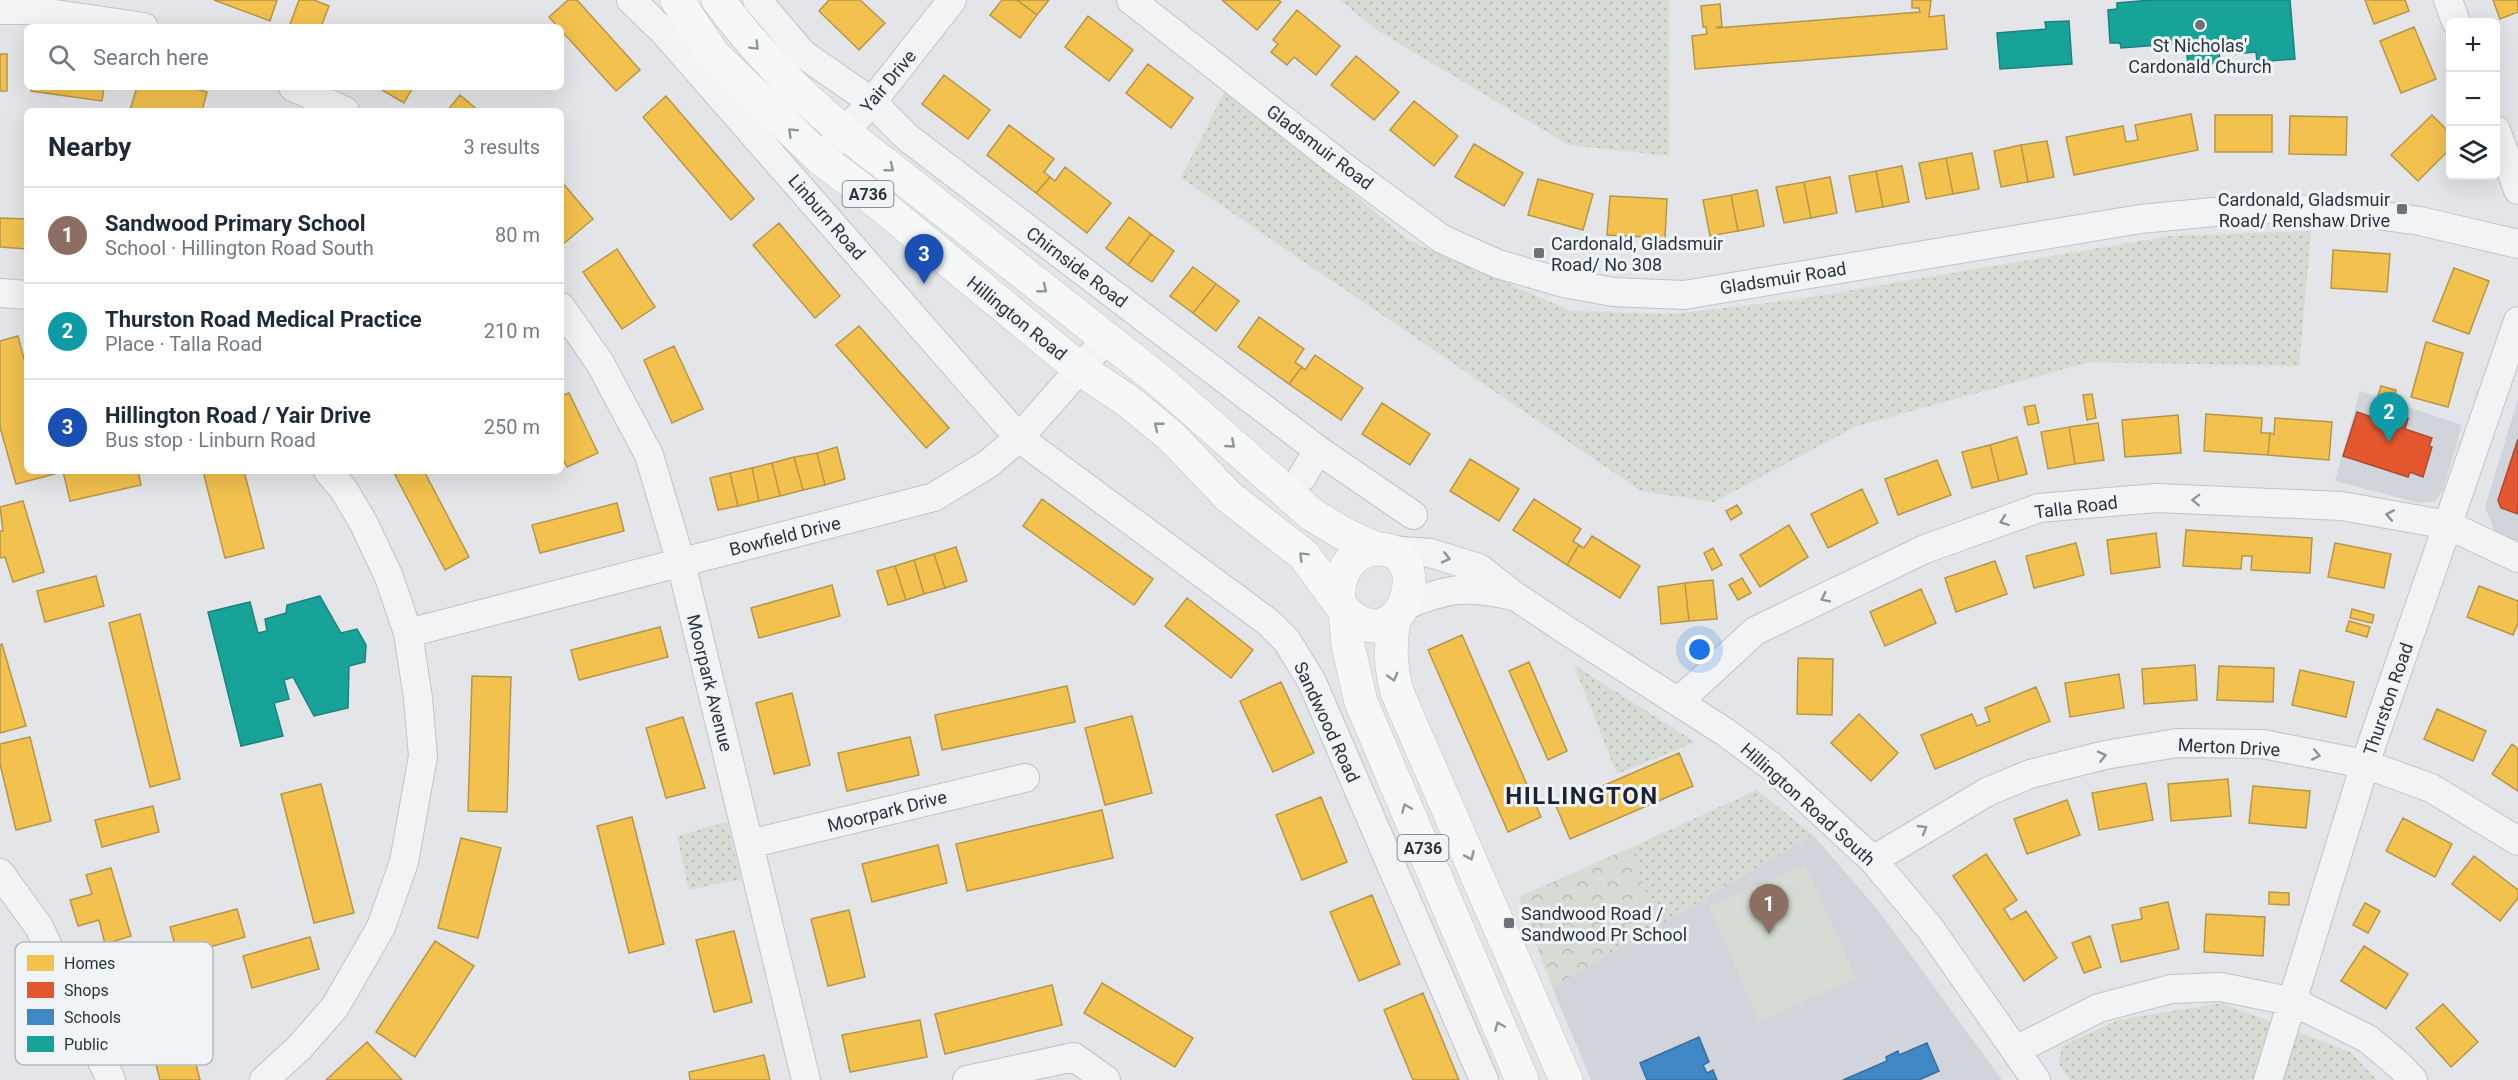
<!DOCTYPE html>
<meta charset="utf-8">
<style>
:root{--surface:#fff;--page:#f6f6f7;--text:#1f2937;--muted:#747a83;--line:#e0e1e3;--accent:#6a727b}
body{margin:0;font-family:Roboto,sans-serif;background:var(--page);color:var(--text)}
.controls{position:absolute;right:18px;top:18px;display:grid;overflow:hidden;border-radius:9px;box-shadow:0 6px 24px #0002}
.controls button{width:54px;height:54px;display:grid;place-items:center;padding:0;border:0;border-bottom:2px solid var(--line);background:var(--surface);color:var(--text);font:30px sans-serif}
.you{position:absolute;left:1700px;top:650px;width:21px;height:21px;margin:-15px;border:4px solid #fff;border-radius:50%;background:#1a73e8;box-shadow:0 0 0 9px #1a73e833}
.badge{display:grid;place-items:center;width:39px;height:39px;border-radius:50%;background:var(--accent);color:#fff;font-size:20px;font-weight:700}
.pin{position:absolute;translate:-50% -50px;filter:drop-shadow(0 2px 3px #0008)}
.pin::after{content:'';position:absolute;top:32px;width:21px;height:18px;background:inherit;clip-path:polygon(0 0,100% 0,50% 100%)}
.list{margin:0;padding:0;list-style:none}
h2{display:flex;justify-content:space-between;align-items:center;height:78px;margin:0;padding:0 24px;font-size:26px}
h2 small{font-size:20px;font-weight:400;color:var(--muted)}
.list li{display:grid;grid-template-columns:39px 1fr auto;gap:18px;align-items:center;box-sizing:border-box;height:96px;padding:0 24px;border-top:2px solid var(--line)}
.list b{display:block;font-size:22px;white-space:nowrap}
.list p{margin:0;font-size:20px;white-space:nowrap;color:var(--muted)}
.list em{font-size:20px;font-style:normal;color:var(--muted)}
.icon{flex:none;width:33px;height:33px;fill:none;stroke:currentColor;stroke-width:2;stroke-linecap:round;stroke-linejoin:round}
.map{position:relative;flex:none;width:2518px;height:1080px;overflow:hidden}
.search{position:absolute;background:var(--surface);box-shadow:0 6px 24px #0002;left:24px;top:24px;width:540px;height:66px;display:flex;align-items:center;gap:15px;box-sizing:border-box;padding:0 21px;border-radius:9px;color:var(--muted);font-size:22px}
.panel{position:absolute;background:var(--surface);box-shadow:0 6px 24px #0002;left:24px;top:108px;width:540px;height:366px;border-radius:9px}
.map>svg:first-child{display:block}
.built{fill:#d1d5db}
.grass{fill:url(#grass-dots)}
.forest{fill:url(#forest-crowns)}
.pitch{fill:#d4dcd3}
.homes{fill:#f2c14e;stroke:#b6974a;stroke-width:1.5}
.shops{fill:#e4572e;stroke:#ac4c34;stroke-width:1.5}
.schools{fill:#3f88c5;stroke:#386f9d;stroke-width:1.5}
.public{fill:#17a398;stroke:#1c827e;stroke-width:1.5}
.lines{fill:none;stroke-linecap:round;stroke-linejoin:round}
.minor-casing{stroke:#c1c3c6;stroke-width:30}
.major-casing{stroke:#bfc2c5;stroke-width:34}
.minor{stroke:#f2f3f5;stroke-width:28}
.major{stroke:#f6f7f7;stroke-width:33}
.oneway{stroke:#90969c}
.oneway2{stroke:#8e949b}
.poi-dot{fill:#6a727b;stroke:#f1f4f7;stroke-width:2}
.labels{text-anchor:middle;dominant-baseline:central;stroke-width:6;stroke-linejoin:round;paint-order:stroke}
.shield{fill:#f1f4f7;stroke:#656e78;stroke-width:1.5}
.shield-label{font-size:16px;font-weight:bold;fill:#293441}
.poi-label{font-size:18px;fill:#293441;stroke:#f1f4f7;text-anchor:start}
.street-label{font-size:18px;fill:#293441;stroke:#f1f4f7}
.district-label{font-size:24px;font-weight:bold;letter-spacing:1.5px;fill:#1b2532;stroke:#f1f4f7}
.key{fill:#f1f4f7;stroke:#b5bac0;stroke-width:1.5}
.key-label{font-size:16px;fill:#293441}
</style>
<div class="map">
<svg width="2518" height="1080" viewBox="0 0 2518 1080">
<defs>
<pattern id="grass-dots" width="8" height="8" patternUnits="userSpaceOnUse" patternTransform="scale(1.5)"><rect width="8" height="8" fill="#d4dcd3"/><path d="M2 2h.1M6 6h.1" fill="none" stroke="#b6bdb6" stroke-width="1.8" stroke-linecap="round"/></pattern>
<pattern id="forest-crowns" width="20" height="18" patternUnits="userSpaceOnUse" patternTransform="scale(1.5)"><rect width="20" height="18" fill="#d4dcd3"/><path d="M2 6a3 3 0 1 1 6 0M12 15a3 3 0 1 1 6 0" fill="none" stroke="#b6bdb6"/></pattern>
</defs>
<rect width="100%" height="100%" fill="#e3e5e8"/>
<path class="built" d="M2360,391l102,34 -19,65 -8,11 -16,2 -84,-22z
M2518,399v144l-23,-10 -10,-26z
M1813,835l65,75 124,170h-411l-39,-93z"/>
<path class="grass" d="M1340,0h329v156l-100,-11 -192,-115z
M1227,87l181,153 163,71 103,3 126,-15 370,-63 141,-5 -12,135 -210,-4 -232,64 -143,76 -73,-11 -460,-313z
M1574,665l121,77 -78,32z
M1757,790l56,45 -211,123 46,-55 -16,-56z
M727,822l14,57 -52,11 -12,-54z
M2222,1003l128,49 27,28h-307l-11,-16 3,-18 56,-26z"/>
<path class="forest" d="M1632,847l16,56 -46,55 -50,29 -33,-90z"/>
<path class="pitch" d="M1805,864l51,114 -97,43 -50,-115z"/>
<path class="homes" d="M214,0h63l-7,21z
M299,0h15l15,6 -8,21h-32z
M568,0h9l63,70 -24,21 -67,-74z
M829,0h31l25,23 -26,27 -40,-39z
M1002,0h15l20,15 -17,23 -30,-23z
M1017,0h32l-12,15z
M1222,0h56l3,2 -24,28z
M1912,0h19l-2,17 15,-2 3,34 -252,20 -3,-33 15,-2 -1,-7h-3l-2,-21 19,-2 2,22 -6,2 204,-16 -1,-4h-7z
M2365,0h40l4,11 -35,13z
M2493,0h25v12l-18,7z
M1297,10l43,36 -24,29 -22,-18 -7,8 -16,-13 7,-8 -5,-4z
M1088,16l45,34 -24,31 -44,-34z
M2414,27l22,52 -35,14 -21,-52z
M0,54h7v37h-7z
M1356,56l43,36 -25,28 -43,-35z
M1148,64l45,34 -22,30 -45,-35z
M944,75l46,35 -22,29 -46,-35z
M31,87h73l-2,14 -71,-10z
M137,87h51l19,5 -5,19h-69l-3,-1z
M377,87h36l-9,16z
M460,95l19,16h-32z
M666,96l88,103 -23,21 -88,-103z
M1414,101l44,35 -24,30 -44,-36z
M2191,114l7,36 -124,25 -8,-38 57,-11 3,16 12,-2 -3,-15z
M2215,115h57v37h-57z
M2432,115l18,18v16l-32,32 -27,-26z
M2290,116l57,1 -1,38 -57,-1z
M1009,125l45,34 -10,13 6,5 -14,16 -49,-38z
M2047,141l7,36 -26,5 -7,-37z
M1474,144l49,29 -19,33 -49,-29z
M2021,145l7,37 -27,5 -7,-36z
M1972,153l7,36 -26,5 -7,-36z
M1946,158l7,36 -27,5 -7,-36z
M1902,166l7,36 -26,5 -7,-36z
M1065,167l46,36 -24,30 -51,-40 14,-16 5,4z
M1876,171l7,36 -27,5 -7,-36z
M1830,177l7,36 -26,5 -7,-36z
M1538,179l55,15 -10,36 -55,-15z
M561,181l32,38 -32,27z
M1804,182l7,36 -27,5 -8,-36z
M1757,190l7,36 -26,5 -7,-36z
M1731,195l7,36 -28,5 -7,-36z
M1610,196l57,3 -2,39 -58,-3z
M1129,217l22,17 -23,31 -22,-17z
M0,218l27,1v30l-27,-2z
M779,223l61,73 -25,22 -62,-73z
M1151,234l23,17 -22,31 -24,-17z
M617,249l38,58 -33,22 -39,-57z
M2333,250l57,4 -3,38 -56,-4z
M1193,267l23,17 -23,29 -23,-17z
M2454,268l35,13 -20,53 -36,-13z
M1216,284l23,17 -23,30 -23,-18z
M1259,317l45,32 -9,13 7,5 -13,17 -51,-37z
M859,326l90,102 -23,20 -90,-103z
M18,336l9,34v101h27l1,3 -39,10 -16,-57v-86z
M2426,342l37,11 -15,54 -37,-10z
M674,346l29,63 -31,14 -28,-63z
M1315,355l48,33 -22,32 -52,-36 13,-17 3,3z
M2381,386l15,4 -3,11 -15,-5z
M569,393l29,60 -31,14 -6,-12v-59z
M2092,394l4,24 -9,2 -4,-25z
M1382,403l48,31 -20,31 -48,-31z
M2035,405l4,18 -11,2 -4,-18z
M2206,414l56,4 -1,15h9l-2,22 -64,-4z
M2178,415l3,38 -56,4 -3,-37z
M2275,418l57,4 -3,38 -61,-5 2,-22 4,1z
M2098,423l6,37 -29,4 -6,-37z
M2069,427l6,37 -27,5 -7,-37z
M2017,437l10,37 -28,7 -9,-36z
M1990,445l9,36 -27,7 -10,-36z
M837,447l8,32 -20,6 -8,-32z
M817,453l8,32 -22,5 -9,-33z
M794,457l9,33 -23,6 -8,-33z
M1470,459l49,30 -20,32 -49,-30z
M1937,460l14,35 -53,20 -13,-36z
M772,463l8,33 -21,5 -7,-33z
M752,468l7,33 -21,5 -8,-33z
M63,471h75l3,14 -71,16z
M203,471h41l20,77 -39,10z
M393,471h31l45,86 -24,13z
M730,473l8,33 -20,4 -8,-32z
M1862,489l16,34 -50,25 -17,-34z
M1042,499l111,80 -19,26 -111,-79z
M1534,499l47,30 -8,12 6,4 -12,20 -54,-35z
M23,501l21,71 -31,10 -8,-25 -5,1v-27h3l-3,-24z
M617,503l7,28 -84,22 -8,-28z
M1737,505l5,8 -11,7 -5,-9z
M1789,525l19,32 -48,30 -20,-32z
M2186,530l126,8 -2,35 -59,-3 1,-14h-10l-1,13 -58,-3z
M2156,533l4,34 -49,7 -4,-34z
M1592,536l48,30 -20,32 -53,-33 12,-20 5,3z
M2076,543l8,32 -50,13 -8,-32z
M2335,543l56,11 -7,34 -56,-11z
M956,547l11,34 -22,7 -11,-34z
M1713,548l9,17 -10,5 -8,-17z
M934,554l11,34 -21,6 -10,-34z
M914,560l10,34 -18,6 -11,-34z
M1995,561l12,33 -51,18 -11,-34z
M895,566l11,34 -18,5 -11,-34z
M96,576l8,30 -59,16 -8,-31z
M1742,578l9,15 -13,7 -9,-15z
M1713,580l4,39 -28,2 -4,-38z
M1685,583l4,38 -28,3 -3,-37z
M832,585l8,31 -81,22 -8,-30z
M2479,586l39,15v22l-5,12 -46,-18z
M1921,589l15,34 -51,23 -15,-34z
M1187,598l66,52 -22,28 -66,-52z
M2352,609l22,6 -2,8 -22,-5z
M140,614l40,165 -30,8 -41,-164z
M2349,621l21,6 -3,10 -21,-6z
M660,627l8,30 -89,23 -8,-30z
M1462,635l79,182 -33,15 -80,-182z
M2,644l24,82 -26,7v-88z
M1798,658l35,1 -1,56 -35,-1z
M1529,662l38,89 -19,9 -39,-89z
M2195,665l2,35 -53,4 -2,-35z
M2219,666l55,2 -1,34 -56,-2z
M2300,670l54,12 -8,35 -54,-12z
M2119,674l5,34 -54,9 -5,-34z
M472,676l39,1 -4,135 -39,-1z
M1281,682l33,71 -41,19 -33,-71z
M1067,686l8,36 -133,28 -7,-35z
M2036,687l14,34 -115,48 -14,-34 51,-21 5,12 13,-5 -5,-13z
M792,693l18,72 -36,9 -18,-71z
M2437,709l49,22 -13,30 -49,-22z
M1859,714l39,39 -27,28 -40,-38z
M1132,716l20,77 -47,12 -20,-77z
M683,717l22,71 -39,10 -20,-70z
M30,737l21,84 -35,9 -16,-66v-20z
M910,737l9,38 -72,16 -9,-38z
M2512,744l6,5v42l-26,-17z
M1679,753l14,33 -123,53 -14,-33z
M2228,779l3,37 -60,5 -3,-37z
M2146,783l7,37 -54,10 -7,-37z
M321,784l33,129 -40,10 -33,-129z
M2253,786l57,5 -4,37 -57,-5z
M1321,797l26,65 -45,18 -26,-65z
M2067,800l13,35 -53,19 -13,-35z
M153,806l6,26 -57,15 -7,-27z
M1102,810l11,48 -146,33 -11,-47z
M632,817l32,127 -35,9 -32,-127z
M2403,818l49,26 -17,33 -49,-26z
M461,838l40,10 -23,90 -40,-10z
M938,845l9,38 -75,19 -10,-38z
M1986,854l31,46 -13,9 7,11 15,-9 31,47 -33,23 -71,-105z
M2474,856l44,34v8l-18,23 -48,-37z
M111,868l20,68 -26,8 -6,-24 -21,6 -8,-26 22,-6 -6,-19z
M2269,892l20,1v12l-20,-1z
M1372,895l28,69 -41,17 -29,-69z
M2168,902l11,47 -58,13 -9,-37 30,-6 -2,-11z
M2365,903l15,8 -12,22 -15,-8z
M237,909l8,28 -67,19 -8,-29z
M849,910l16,67 -37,9 -17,-67z
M2206,914l59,3 -2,39 -59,-4z
M734,931l18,71 -38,10 -18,-72z
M2090,936l11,31 -17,6 -12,-30z
M310,937l9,32 -67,19 -9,-32z
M435,941l39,25 -59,91 -39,-25z
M2364,946l44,28 -22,35 -45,-28z
M169,957l31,123h-40l-29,-113z
M1102,983l91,55 -18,29 -91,-54z
M1052,985l10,40 -117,29 -10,-40z
M1423,993l36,87h-46l-29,-70z
M2443,1004l35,38 -27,25 -35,-39z
M920,1020l7,37 -77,15 -8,-37z
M367,1042l35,38h-76z
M764,1055l6,25h-80l-1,-8z"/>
<path class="shops" d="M2357,412l29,10 3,-10 19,6 -3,11 27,9 -3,8 3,1 -9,30 -13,-5 -2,5 -65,-21z
M2518,439v75l-17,-6 -3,-8z"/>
<path class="schools" d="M1699,1037l10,25 -6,3 4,8 6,-3 4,10h-70l-7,-17z
M1927,1043l12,28 -20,9h-76l44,-19 -1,-4 12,-6 1,4z"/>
<path class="public" d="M2151,0h139l5,59 -38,3 -1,-10 -21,2 -1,-15 -16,1 2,23 -32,3 -2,-23 -65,5 -1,-5h-10l-2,-33 9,-1v-6z
M2069,21l3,43 -72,5 -3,-36 49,-4 -1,-7z
M320,596l21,37 16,-4 9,16 -1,17 -16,4 -1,42 -34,8 -21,-39 -9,3 5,19 -15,4 9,33 -42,10 -33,-134 42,-10 8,31 9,-2 -2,-12 21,-6 1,-8z"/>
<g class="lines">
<g class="minor-casing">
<path id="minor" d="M631,0l34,33 354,405 249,184 19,19 25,41 172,398
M757,0l46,54 69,48 36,36 410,312 95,65
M1131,0l210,165 101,74 56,25 66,19 49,9 71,3 456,-76 105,-10 95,1 80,11 98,23
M2448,0l8,22
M0,10h27l117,17
M293,87l52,24
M2496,130l22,60
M820,158l52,-56 80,-102
M0,293l27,2
M561,307l39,56 49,92 32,108 125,517
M1302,477l16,-27
M1389,550l41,3 49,15 36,28 54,36 156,100 46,34 102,94 56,67 107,153
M1404,606c44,-18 62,-21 109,-10
M408,633l526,-136 54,-33 31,-26 87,-99
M1678,702l77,-71 170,-82 114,-41 117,-10 186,8 106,19 70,33
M749,844l276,-66
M1873,860l114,-68 43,-18 75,-19 72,-12 86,1 102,20 66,24 87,53
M0,873l39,54 72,153
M2016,1050l83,-42 72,-19 50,-2 73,15 74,37 32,27 13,14
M264,1080l35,-32 36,-41 46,-80 23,-65 19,-106 -5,-58 -10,-65 -19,-56 -25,-53 -20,-34 -16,-19
M967,1080l107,-23 32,23
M2268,1080l97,-316 153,-443"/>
</g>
<g class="major-casing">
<path id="major" d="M677,0l36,54 107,104 45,34 215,177 48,32 44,36 57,60 75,58 41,56c58,56 93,-65 32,-62 -28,1 -40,28 -38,52
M718,0c46,62 105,118 167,164l274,216 152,134 33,20 33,15
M1345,611l3,34 13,57 161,378
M1394,619c-4,27 -4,47 3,73l169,388"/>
</g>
<use href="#minor" class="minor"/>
<use href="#major" class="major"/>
</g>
<defs><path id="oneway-chevron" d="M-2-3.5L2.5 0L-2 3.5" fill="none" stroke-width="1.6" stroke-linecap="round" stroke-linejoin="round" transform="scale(1.5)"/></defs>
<g class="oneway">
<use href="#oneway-chevron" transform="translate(755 46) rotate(45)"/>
<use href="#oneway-chevron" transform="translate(792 132) rotate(-136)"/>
<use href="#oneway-chevron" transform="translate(890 168) rotate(38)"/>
<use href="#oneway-chevron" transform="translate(1043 289) rotate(39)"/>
<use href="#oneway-chevron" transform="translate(1158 426) rotate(-141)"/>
<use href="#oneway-chevron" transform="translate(1231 444) rotate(41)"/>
<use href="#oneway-chevron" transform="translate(1303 556) rotate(-135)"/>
<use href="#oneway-chevron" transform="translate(1393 677) rotate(75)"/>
<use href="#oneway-chevron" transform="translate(1406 808) rotate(-113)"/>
<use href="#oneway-chevron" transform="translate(1470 856) rotate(66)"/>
<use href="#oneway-chevron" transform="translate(1499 1026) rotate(-113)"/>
</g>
<g class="oneway2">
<use href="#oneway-chevron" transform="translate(2196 500) rotate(-178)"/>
<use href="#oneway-chevron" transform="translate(2390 515) rotate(-170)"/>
<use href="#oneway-chevron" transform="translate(2004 521) rotate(160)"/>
<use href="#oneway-chevron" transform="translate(1446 558) rotate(14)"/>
<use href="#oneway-chevron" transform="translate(1825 598) rotate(154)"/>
<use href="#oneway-chevron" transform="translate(2316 755) rotate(11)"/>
<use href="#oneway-chevron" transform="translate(2102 756) rotate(-13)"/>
<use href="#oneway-chevron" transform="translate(1923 829) rotate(-30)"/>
</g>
<g class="poi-dot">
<circle cx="2200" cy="25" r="6"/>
<rect x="2396" y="203" width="12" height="12" rx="3"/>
<rect x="1533" y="247" width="12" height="12" rx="3"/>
<rect x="1503" y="917" width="12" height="12" rx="3"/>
</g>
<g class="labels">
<g class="shield">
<rect x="842.5" y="181" width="51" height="26" rx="4.5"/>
<rect x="1397.5" y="835" width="51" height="26" rx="4.5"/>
</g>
<g class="shield-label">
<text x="868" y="194">A736</text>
<text x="1423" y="848">A736</text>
</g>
<g class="poi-label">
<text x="2200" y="45" text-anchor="middle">St Nicholas'<tspan x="2200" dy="21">Cardonald Church</tspan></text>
<text x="2390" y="199" text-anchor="end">Cardonald, Gladsmuir<tspan x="2390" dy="21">Road/ Renshaw Drive</tspan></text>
<text x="1551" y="243">Cardonald, Gladsmuir<tspan x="1551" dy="21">Road/ No 308</tspan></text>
<text x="1521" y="913">Sandwood Road /<tspan x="1521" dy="21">Sandwood Pr School</tspan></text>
</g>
<g class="street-label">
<text transform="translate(888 81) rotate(-50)">Yair Drive</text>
<text transform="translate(1320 147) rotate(37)">Gladsmuir Road</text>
<text transform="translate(827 217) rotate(49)">Linburn Road</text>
<text transform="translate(1077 267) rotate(37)">Chirnside Road</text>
<text transform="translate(1783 278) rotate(-9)">Gladsmuir Road</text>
<text transform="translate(1017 318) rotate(39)">Hillington Road</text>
<text transform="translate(2076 507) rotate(-7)">Talla Road</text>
<text transform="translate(785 536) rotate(-14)">Bowfield Drive</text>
<text transform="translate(710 683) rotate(76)">Moorpark Avenue</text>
<text transform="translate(2388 699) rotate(-71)">Thurston Road</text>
<text transform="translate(1327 722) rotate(65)">Sandwood Road</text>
<text transform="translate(2229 747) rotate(3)">Merton Drive</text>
<text transform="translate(1808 804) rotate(42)">Hillington Road South</text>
<text transform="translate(887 811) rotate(-14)">Moorpark Drive</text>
</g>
<g class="district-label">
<text x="1582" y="796">HILLINGTON</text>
</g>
</g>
<rect x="15" y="942" width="198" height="123" rx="9" class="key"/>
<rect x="27" y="955" width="27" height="16" fill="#f2c14e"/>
<rect x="27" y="982" width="27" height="16" fill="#e4572e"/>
<rect x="27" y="1009" width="27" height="16" fill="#3f88c5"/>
<rect x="27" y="1036" width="27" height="16" fill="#17a398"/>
<g class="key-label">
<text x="64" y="969">Homes</text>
<text x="64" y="996">Shops</text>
<text x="64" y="1023">Schools</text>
<text x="64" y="1050">Public</text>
</g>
</svg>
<div class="controls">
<button>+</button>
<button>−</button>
<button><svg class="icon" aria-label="layers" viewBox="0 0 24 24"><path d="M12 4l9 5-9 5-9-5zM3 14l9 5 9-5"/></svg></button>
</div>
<div class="you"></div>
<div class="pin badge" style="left:1769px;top:934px;background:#8d6e63">1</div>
<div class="pin badge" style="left:2389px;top:442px;background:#0f9aa8">2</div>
<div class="pin badge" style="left:924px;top:284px;background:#1a4fb4">3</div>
<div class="search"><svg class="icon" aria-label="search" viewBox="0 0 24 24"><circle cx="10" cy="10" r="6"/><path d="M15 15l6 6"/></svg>Search here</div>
<section class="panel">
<h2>Nearby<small>3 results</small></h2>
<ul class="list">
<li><span class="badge" style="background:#8d6e63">1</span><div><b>Sandwood Primary School</b><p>School · Hillington Road South</p></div><em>80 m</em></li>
<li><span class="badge" style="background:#0f9aa8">2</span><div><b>Thurston Road Medical Practice</b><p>Place · Talla Road</p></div><em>210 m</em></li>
<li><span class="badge" style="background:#1a4fb4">3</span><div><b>Hillington Road / Yair Drive</b><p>Bus stop · Linburn Road</p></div><em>250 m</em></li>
</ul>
</section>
</div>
